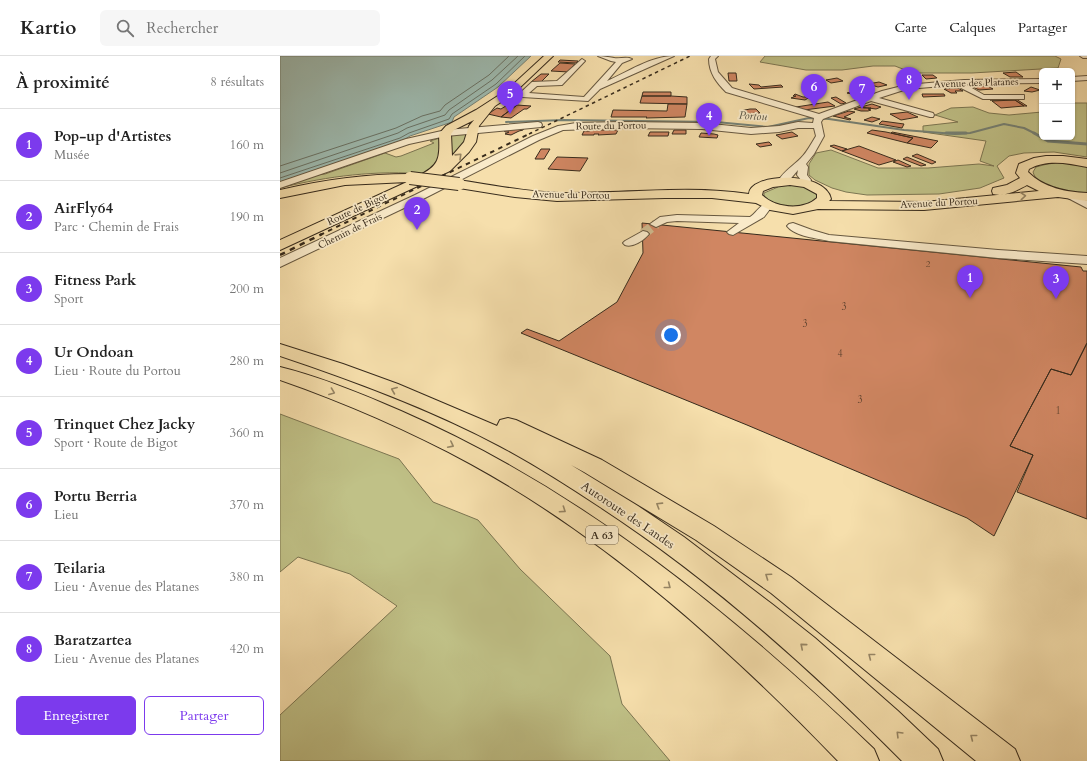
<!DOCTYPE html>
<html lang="fr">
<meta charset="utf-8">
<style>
:root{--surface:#fff;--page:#f6f6f6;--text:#222;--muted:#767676;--line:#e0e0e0;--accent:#7c3aed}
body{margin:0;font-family:Cardo,serif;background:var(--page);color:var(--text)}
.controls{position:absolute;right:12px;top:12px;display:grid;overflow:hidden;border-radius:6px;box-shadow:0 1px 3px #0004}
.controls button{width:36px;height:36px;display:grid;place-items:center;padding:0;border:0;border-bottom:1px solid var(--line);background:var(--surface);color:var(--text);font:20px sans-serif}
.you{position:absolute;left:391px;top:279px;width:14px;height:14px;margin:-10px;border:3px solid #fff;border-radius:50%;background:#1a73e8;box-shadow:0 0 0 6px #1a73e833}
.badge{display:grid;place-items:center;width:26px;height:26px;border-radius:50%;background:var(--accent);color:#fff;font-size:13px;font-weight:700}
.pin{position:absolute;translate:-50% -33px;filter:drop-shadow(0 1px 2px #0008)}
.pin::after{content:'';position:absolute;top:21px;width:14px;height:12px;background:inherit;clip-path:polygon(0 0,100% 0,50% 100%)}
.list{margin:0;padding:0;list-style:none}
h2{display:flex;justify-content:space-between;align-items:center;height:52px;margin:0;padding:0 16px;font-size:17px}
h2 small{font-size:13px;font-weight:400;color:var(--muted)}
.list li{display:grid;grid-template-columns:26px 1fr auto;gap:12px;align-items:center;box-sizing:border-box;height:72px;padding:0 16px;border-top:1px solid var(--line)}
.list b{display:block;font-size:15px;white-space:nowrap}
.list p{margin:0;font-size:13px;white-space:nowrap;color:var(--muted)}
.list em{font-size:13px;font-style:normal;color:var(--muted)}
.actions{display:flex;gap:8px;padding:12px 16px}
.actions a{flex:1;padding:9px 0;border:1px solid var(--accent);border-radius:6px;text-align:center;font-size:14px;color:var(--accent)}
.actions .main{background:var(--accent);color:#fff}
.icon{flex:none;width:22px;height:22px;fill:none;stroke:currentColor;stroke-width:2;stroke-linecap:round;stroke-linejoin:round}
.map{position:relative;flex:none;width:807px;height:705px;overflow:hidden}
header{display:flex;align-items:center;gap:24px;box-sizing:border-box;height:56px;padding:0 20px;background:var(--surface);border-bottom:1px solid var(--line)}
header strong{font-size:19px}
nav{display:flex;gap:22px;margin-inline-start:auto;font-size:14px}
.search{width:280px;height:36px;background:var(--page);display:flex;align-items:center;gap:10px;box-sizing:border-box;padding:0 14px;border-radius:6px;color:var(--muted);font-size:15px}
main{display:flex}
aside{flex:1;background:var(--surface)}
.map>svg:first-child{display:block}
.green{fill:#c0c187;stroke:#7c7652}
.water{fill:#9ebbb1;stroke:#758175}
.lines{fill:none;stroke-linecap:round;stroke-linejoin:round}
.shore{stroke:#6a7366;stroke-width:1}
.stream-far1{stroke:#758175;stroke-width:2}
.stream{stroke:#758175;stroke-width:3}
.building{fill:#d08662;stroke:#372b1c}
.minor-tunnel{stroke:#d0bb8f;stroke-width:10;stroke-dasharray:10 5;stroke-linecap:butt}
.minor-casing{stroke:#675840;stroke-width:2}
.major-casing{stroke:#372b1c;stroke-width:2}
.highway-casing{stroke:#372b1c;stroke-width:2}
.minor{fill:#f9eac9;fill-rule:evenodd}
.major{fill:#f6dfac;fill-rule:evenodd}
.highway{fill:#f6dfac;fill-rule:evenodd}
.rail-far2{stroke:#372b1c;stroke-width:1.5;stroke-dasharray:3.5 3.5;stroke-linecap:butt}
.rail-far1{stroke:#372b1c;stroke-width:2;stroke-dasharray:4.5 4.5;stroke-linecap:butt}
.rail{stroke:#372b1c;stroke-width:2.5;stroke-dasharray:5.5 5.5;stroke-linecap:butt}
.major-bridge-casing{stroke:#372b1c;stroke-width:14;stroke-linecap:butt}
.major-bridge{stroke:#f6dfac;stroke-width:12}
.oneway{stroke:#968564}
.labels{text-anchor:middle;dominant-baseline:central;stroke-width:3.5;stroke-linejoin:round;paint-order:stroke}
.far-number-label{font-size:9px;fill:#5d422e}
.far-street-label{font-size:10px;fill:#372b1c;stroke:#f9eac9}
.number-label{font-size:10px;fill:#5d422e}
.far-water-label{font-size:11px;font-style:italic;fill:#514f41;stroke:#f9eac9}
.shield{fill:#f9eac9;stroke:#716450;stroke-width:1}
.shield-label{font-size:11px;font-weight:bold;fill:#372b1c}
.street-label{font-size:12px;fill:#372b1c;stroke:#f9eac9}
</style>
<header>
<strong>Kartio</strong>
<div class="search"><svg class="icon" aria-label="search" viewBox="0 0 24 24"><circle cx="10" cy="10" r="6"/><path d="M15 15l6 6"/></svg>Rechercher</div>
<nav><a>Carte</a><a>Calques</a><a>Partager</a></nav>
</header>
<main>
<aside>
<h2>À proximité<small>8 résultats</small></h2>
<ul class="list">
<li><span class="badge">1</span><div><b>Pop-up d'Artistes</b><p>Musée</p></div><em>160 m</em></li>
<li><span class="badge">2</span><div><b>AirFly64</b><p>Parc · Chemin de Frais</p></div><em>190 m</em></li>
<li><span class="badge">3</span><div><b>Fitness Park</b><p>Sport</p></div><em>200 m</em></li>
<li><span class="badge">4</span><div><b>Ur Ondoan</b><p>Lieu · Route du Portou</p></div><em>280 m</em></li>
<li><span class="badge">5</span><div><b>Trinquet Chez Jacky</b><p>Sport · Route de Bigot</p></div><em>360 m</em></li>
<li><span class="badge">6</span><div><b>Portu Berria</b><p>Lieu</p></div><em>370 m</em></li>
<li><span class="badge">7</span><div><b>Teilaria</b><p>Lieu · Avenue des Platanes</p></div><em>380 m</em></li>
<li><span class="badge">8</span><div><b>Baratzartea</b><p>Lieu · Avenue des Platanes</p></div><em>420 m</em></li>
</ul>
<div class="actions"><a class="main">Enregistrer</a><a>Partager</a></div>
</aside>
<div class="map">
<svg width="807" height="705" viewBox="0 0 807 705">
<rect width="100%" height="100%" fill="#f6dfac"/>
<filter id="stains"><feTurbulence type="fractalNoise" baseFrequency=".005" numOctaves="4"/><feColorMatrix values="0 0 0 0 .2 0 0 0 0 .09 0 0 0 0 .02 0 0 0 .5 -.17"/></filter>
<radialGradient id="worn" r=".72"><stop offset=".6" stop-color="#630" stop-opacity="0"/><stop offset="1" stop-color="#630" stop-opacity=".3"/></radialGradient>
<path class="green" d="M485,0h290l6,3 -3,9 -86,5h-59l-18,-7h-22l-31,4h-36l-46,-8z
M792,47h15v54l-33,-5 -30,1 -15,3 -12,10 7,12 -24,10 -41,6 -72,1 -21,-3 -14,-4 -17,-8 -6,-5v-11l7,-11 15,-3 47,18h50l51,-4 15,2 -14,-5 6,-20 -63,-9v-6l35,-4 -23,-7 16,-7 22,-1 16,6 20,2 33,-3v25h30z
M188,76v7l-17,22 -3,-25z
M160,82l-1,23 -13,13c-49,-4 -98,2 -146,14v-2l36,-11 9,-1 60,-21 11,4 5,-1 33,-13 -4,-2z
M771,107h15l21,3v28c-14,-2 -50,-5 -54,-22l3,-5z
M508,128c10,1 25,2 29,12l-1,3c-12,11 -42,9 -52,-3v-3l14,-6 1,-2z
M0,358l119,45 34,43 45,18 42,49 90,87 12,48 48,57h-390v-46l117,-109 -47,-32 -52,-17 -18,15z"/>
<path class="water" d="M0,0h251l-33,31 -44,30 -2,5 -42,14 -8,5 -122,41z"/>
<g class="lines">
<path class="shore" d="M0,110l116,-38 26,-12 18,-5 5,-6 44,-30 20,-19
M0,117l118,-40 9,-5 38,-13 4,-5 43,-30 26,-24
M0,122l120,-40 9,-5 40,-14 3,-5 44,-30 29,-28"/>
<path class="stream-far1" d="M226,66l58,-2 152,2 52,5 41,-9 20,1 75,11 51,4 15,-1 34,-9 20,4 12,6"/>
<path class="stream" d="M666,77h20
M754,77l14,8 39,3"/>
</g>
<path class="building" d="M280,4l18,1 -2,2 -18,-1z
M280,7l15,1 -3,3h3l-6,5 -18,-1z
M736,16l7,5h-13l-7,-4z
M448,17h8l1,8h-8z
M261,18h8l-8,8h-10z
M642,19h11l4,3 -11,1z
M557,22l6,3 -12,2 -5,-3z
M599,26l8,3 -9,2 -10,-3z
M469,28l10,1 2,2 20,-2 2,2 -29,2z
M527,29h14l1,4 -14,-1z
M698,30h10l5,3 -14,1 -6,-3z
M751,31l9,3 -8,2 -8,-1z
M678,32l5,3h-8l2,2h-6l-7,-4z
M577,34l9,2 -10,3 -9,-2z
M363,36h28v4h-29z
M515,38l8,3h7l-5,3 -14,-2 5,-2h-3z
M642,38h22l1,2 -22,1z
M362,40h29l16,1v7l-47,-1z
M556,41l10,6 -5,1 -10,-6z
M736,43l11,7h-3l-9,-6h-25z
M735,44l9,6 -23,2 -9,-7z
M548,46l7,4 -31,4 -8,-3z
M229,48l8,1 -16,12 -13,-3 9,-6 4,1z
M388,48h19l-2,13 -39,1 1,-1h-36l2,-7 54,1z
M592,48l9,3 -5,2 -15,-2z
M237,49l14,1 -4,3h-3l-13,9 -10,-1z
M581,51l3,1h7l-3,1 3,1 -3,1h-7l-7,-2z
M470,53h6l4,4 -17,1 -3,-3z
M569,55l6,1 -11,5 7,2 -1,1 -17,-4z
M627,56l11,5 -17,3 -11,-6z
M592,61l8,2 -8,3 -8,-2z
M602,65l22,3 -2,4 -23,-4z
M244,72l-1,2 -4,1 -8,4 -6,-1 4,-2h-4l-1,-2z
M311,74h27l-2,4 -18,1 1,-1h-5v1h-12l2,-4h6z
M394,74h12v4h-14z
M592,74l14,2 27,6 -6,5 -40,-10z
M370,76h19l-1,4h-20z
M512,76l6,4 -16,3 -6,-4z
M612,76l46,9 -7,7 -24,-5 6,-5 -22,-5z
M421,77l13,1 4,1 -1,3 -18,-1z
M489,86l3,3 -12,2 -4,-3z
M554,89l13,4 -5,2 -12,-5z
M579,90l37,14 -17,5 -37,-14z
M261,93h9l-6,10h-9z
M637,98l19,8 -4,2 -20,-8z
M277,101l31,1 -8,13 -32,-2z
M627,101l19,8 -5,1 -18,-7z
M618,104l13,6 -4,1 -14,-5z
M362,167l439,44 2,4h4v72l-16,32 -20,-6 -41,77 23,9 -39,81 -27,-18 -220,-93 -226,-92 6,-4 32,12 58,-39 26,-49z
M807,287v176l-70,-27 16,-37 -23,-9 41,-77 20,6z"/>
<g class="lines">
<path class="minor-tunnel" d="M363,178l13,-10"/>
<g class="minor-casing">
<path id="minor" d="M318,0c5,0 10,1 16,2 6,1 13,-2 18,1l-10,4 -15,18c21,-9 44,-25 67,-25l-74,33 -12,12 -66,-4 -4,-2 14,-13 25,-1 25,-22 3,2 -1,1 -22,23 -25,1 -8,7 55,4 32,-35 -5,-1z
M431,0h7l-3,3 3,13 14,16 87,26 63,-23 24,-6 58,-5 78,-1v4l-77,1 19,11h40v4h-41l-28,-14 -48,4 -28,9 54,15 1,2 -1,2h-3l-59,-16 -48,18 -2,3 3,14 -10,18 -8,10 2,3 -1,8 4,5 -2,5 -4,1 -5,-3 1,-3 -4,-5 1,-5 -11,13 -4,1 -5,-3c6,-10 15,-15 23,-23 6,-6 10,-14 15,-22l-2,-8h-16l-19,4 -28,2 -49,-5 -80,-1 -59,2 -24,10 -116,59 -143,68v-9l135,-63 118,-59 25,-10 18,-3 46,-1 80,1 49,5 28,-2 19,-4 15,1 1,-5 -88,-26c-9,-9 -17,-19 -17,-33z
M800,0h7v2h-4z
M807,20v4l-15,1v-4z
M258,66l3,1 1,2 -1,2 -95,9 -37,8 -129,44v-6l126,-43 40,-9z
M790,136l17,9v7l-21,-11 -1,-2 1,-2z
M488,146l5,3 -9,12 -31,18 -4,-1 -2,-2 12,-9 -62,-2 -10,1 -11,5 -6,-3 10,-7 17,-2 73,2c6,-4 11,-13 18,-15z
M513,167l19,7 17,5 169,15 89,6v8l-89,-6 -169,-17c-12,-3 -33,-4 -42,-15l2,-2z
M363,175l4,1 2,2c-5,6 -16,14 -24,11l-2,-2 2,-2z"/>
</g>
<g class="major-casing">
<path id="major" d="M264,0h9l-40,38 -18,12 -16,20 -3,16 -7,10 -19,19 -170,79v-10l127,-58 -62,3 -65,13v-8c43,-10 86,-16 130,-16l6,3c24,-11 24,-18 23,-43l7,-8 30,-16 31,-20zM194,64l-5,6 -5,16 -12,14 -1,-22 3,-4z
M766,100h17l24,3v8c-20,-4 -40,-8 -58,2l-1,3c16,16 38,20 59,21v8l-29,-4 -134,13 -106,-1 -25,5 -23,-4 -14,-7 -44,-5h-47l-108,3 -42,-4 -56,-9 -4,-1 -2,-3 2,-3 4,-1c37,6 74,13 111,13 60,0 120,-8 179,1 0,-21 76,-24 82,5l-2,2 95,1 115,-11 -12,-6c-9,5 -22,12 -34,9l-1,-3 1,-3 14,-3 13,-7 -4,-5 3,-9 15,-6zM510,129l14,2 13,7v4c-14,13 -42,10 -55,-3l1,-4 10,-4z"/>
</g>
<g class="highway-casing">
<path id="highway" d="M0,288l63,20 55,20 99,42 3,-6 8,-2 8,2 86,40 112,66 77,51 224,172 5,12h-44l-205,-168 -75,-53 -112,-68 -13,-7 67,41 46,31 88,67 43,34 83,73 40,38 5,12h-41c-93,-94 -192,-182 -302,-254 -33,-22 -66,-43 -100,-61 -70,-37 -145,-65 -220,-90z
M0,311c41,10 82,27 121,44 181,79 332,203 473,338l5,12h-41c-109,-113 -229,-221 -367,-297 -61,-33 -125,-61 -191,-84z"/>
</g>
<use href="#minor" class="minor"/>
<use href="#major" class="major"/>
<use href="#highway" class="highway"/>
<path class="rail-far2" d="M249,78l161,-78"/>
<path class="rail-far1" d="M40,179l211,-102"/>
<path class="rail" d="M0,199l42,-21"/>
<g class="major-bridge-casing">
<path id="major-bridge" d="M130,122l49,6"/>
</g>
<use href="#major-bridge" class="major-bridge"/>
</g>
<defs><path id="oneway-chevron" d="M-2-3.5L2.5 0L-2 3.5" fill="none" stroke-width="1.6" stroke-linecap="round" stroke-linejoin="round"/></defs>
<g class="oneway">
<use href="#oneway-chevron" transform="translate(179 100) rotate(-44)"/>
<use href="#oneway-chevron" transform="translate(743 140) rotate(-5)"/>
<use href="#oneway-chevron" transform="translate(114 334) rotate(-158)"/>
<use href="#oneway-chevron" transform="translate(52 336) rotate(21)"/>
<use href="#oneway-chevron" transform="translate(171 389) rotate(27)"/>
<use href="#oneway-chevron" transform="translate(379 449) rotate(-148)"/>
<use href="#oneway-chevron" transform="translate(283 454) rotate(34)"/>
<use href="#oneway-chevron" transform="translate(488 520) rotate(-145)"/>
<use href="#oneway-chevron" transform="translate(388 530) rotate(38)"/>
<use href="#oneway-chevron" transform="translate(523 590) rotate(-140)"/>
<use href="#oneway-chevron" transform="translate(591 600) rotate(-142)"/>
<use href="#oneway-chevron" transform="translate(619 678) rotate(-135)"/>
<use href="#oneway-chevron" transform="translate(693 681) rotate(-142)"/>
</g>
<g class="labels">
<g class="far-number-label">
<text x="648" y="208">2</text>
</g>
<g class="far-street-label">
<text transform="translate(696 27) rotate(-2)">Avenue des Platanes</text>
<text transform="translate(331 70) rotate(-1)">Route du Portou</text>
<text transform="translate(291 139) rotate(1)">Avenue du Portou</text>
<text transform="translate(659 147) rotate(-3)">Avenue du Portou</text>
<text transform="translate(77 153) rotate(-25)">Route de Bigot</text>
<text transform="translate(70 175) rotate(-26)">Chemin de Frais</text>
</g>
<g class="number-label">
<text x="564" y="251">3</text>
<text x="525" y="268">3</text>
<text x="560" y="298">4</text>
<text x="580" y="344">3</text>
<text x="778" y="355">1</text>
</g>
<g class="far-water-label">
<text transform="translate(473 60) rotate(4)">Portou</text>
</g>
<rect class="shield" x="306" y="470" width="32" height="18" rx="3"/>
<g class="shield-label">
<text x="322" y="479">A 63</text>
</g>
<g class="street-label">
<text transform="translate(348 459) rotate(34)">Autoroute des Landes</text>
</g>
</g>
<rect width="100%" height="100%" filter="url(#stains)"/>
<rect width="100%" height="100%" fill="url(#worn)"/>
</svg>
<div class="controls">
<button>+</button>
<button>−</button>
</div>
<div class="you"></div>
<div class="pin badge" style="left:690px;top:242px">1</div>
<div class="pin badge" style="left:137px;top:174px">2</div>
<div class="pin badge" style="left:776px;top:243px">3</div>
<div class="pin badge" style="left:429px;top:80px">4</div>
<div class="pin badge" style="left:230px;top:58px">5</div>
<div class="pin badge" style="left:534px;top:51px">6</div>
<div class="pin badge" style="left:582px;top:53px">7</div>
<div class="pin badge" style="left:629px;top:44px">8</div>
</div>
</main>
